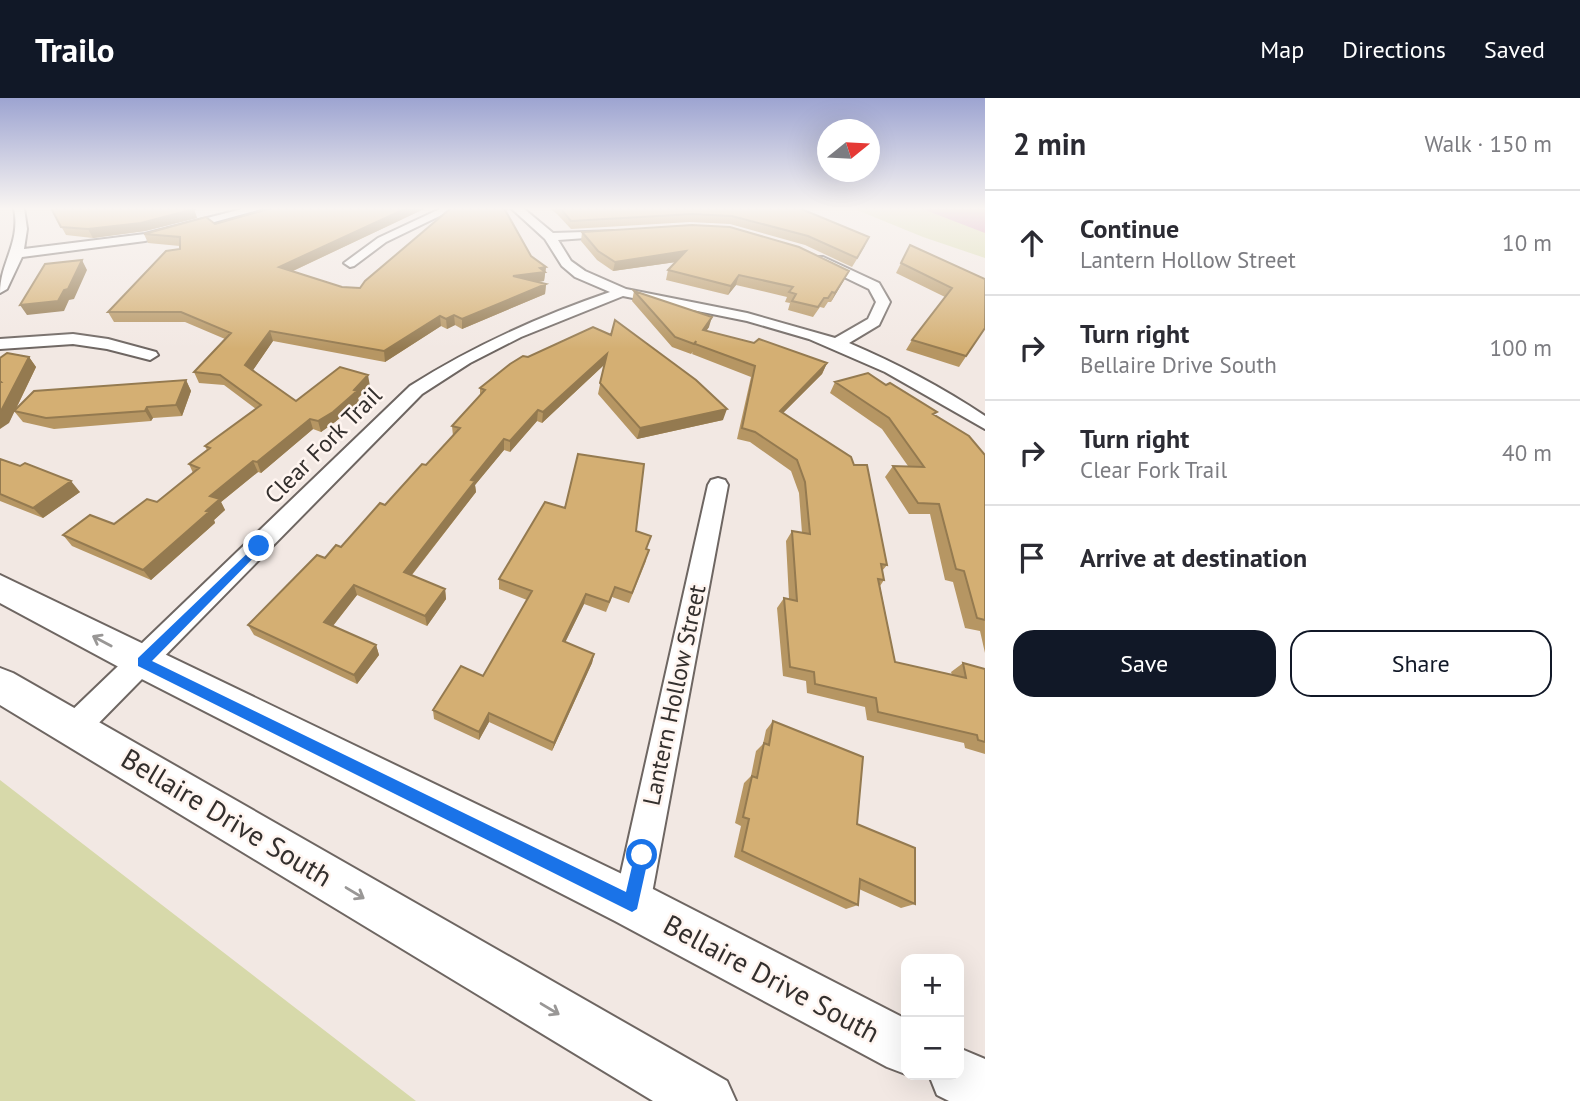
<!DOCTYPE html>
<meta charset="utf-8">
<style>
:root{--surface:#fff;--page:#f2f2f3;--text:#2b2b33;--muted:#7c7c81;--line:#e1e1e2;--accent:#111827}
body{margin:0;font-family:"PT Sans",sans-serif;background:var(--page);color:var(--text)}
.controls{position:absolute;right:21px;bottom:21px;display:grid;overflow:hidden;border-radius:14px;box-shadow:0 7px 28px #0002}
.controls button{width:63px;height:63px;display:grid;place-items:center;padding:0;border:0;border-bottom:2px solid var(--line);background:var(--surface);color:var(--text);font:35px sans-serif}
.compass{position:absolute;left:817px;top:21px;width:63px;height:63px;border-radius:50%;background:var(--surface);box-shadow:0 7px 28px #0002;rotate:72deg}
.stop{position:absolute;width:21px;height:21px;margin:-16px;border:5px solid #1a73e8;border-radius:50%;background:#fff}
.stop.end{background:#1a73e8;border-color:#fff;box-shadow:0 2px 7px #0008}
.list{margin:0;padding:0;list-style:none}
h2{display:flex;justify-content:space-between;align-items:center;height:91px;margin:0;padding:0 28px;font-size:30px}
h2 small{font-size:23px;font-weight:400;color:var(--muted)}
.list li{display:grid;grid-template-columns:46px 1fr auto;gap:21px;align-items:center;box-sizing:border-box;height:105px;padding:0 28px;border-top:2px solid var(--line)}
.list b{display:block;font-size:26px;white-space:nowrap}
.list p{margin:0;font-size:23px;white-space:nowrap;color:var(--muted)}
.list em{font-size:23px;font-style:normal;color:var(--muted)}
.actions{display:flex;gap:14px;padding:21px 28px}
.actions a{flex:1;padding:16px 0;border:2px solid var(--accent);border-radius:21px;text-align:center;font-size:24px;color:var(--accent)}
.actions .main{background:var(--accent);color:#fff}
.icon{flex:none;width:38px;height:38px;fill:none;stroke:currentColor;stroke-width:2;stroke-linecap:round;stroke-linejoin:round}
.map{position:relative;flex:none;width:985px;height:1003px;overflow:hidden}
header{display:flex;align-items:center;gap:42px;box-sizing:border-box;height:98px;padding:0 35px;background:var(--accent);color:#fff}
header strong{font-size:33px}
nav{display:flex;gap:38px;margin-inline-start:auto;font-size:24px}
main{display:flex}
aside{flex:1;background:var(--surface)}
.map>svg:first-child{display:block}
.green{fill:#d7d9aa}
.water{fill:#ce8dae}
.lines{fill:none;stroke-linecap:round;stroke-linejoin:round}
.minor-casing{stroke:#6e6662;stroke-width:4}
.secondary-casing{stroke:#6e6662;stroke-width:4}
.minor{fill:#fff;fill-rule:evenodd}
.secondary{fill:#fff;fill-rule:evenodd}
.wall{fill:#b69663}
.shaded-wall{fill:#947a50}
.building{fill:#d4af73;stroke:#947a50;stroke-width:2}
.oneway{stroke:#999796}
.route{fill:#1a73e8}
.labels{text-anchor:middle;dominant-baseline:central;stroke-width:5;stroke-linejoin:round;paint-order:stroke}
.street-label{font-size:24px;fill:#332f2d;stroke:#fff5f0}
.near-street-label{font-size:28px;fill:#332f2d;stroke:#fff5f0}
</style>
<header>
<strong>Trailo</strong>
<nav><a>Map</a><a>Directions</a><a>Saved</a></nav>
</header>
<main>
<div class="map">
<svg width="985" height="1003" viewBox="0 0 985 1003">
<rect width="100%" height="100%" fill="#f2e8e3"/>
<path class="green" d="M852,110h133v50l-62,-21z
M0,682l416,321h-416z"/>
<path class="water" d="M920,110h65v25z"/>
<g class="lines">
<g class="minor-casing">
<path id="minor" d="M14,110h10l3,21 -3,20 121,-15 101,-26h19l-120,33 -123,16 -15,32 -7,4c0,-31 21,-50 14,-85z
M442,110h14l-70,34 -32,24 -4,1 -6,-4 34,-25z
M511,110h12l30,25 64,-2v4l-4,1 -55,4 13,21 14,10 41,18 121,24 88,25 33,-19 8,-17 -7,-13 -54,-26v-6h8l56,26 11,19 -11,23 -30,18c47,20 93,44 136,73v13l-100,-57 -76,-33 -62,-18 -124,-25 -102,41 -51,26 -48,31 -337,343 -10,4 -10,-4 -5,-10 5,-10 345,-331c63,-40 130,-70 200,-94l-35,-15 -13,-11 -17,-27z
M73,236l35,5 48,13 2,3 -8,5 -43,-11 -34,-5 -73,5v-10z
M718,380l7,2 3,5 -78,419 -6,12 -12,6 -12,-6 -6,-12 94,-419 3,-5z"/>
</g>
<g class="secondary-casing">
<path id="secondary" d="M0,477l649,312 257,132 2,56 -21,-8 -272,-146 -485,-248 -130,-70z
M0,570l13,5 714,408 9,20h-83l-653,-396z
M959,950l26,11v42h-36l-12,-6 -8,-20h30z"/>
</g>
<use href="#minor" class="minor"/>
<use href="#secondary" class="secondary"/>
</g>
<path class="wall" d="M51,110l143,1 3,9 -52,13 -52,7 -27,-3z
M265,110h161l-133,63 49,16 18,1 91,-80h58v1l-4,2 26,45 15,11 -2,14 -7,1 9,2 -1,10 -83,35 -7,-4 -8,4 -6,-3 -56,36 -112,-21 -20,29 43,31 74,-15 -12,12 1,4 -24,20 -14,10 -8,-3 -52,44 -3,-1 -37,30 4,8 -11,10 1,3 -64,57 -79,-34 -9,-11 51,-11 43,-22 36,-29 -4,-9 18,-14 -2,-4 51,-37 -32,-24 -25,-2 -5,-11 31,-33 -40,-17h-71l-6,-10 72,-63v-3l-32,-3 -4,-9 71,-10 50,-14z
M549,110h250l66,38 -13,21 -47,-22 -75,-21 -40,-2 -119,7 -14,-15z
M582,134l267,39 -18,31h-3l-4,6 -4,-1 -7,10 -25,-7 2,-7 -5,-1 2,-5 -51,-12 -8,10 -62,-15 2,-10 8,-8 -63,9 -16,-11 -16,-19z
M910,147l75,34v49l-26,39 -53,-17 6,-10 33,-43 -49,-24z
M634,193l75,36 -3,4 121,32 -5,11 -39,39 104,152 -5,6 2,9 -4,6 15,76 57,13 -1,-3 12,-9 22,6v85l-20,-6 -1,-5 -97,-23 -2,-13 -58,-14 -1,-12 -23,-5 -6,-68 7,-10 5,1 -3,-58 6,-10 10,2 -3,-40 -8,-22 -41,-29 -13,-3 14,-62 -59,-23 1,-2 -2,2 -19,-7 -40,-46z
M593,229l130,93 -86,19 -39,-45 6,-29 -62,58 -5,-2 -27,31 -6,-2 -29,35 1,7 -64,83 33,14 1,10 -19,27 -70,-31 -24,31 43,19 3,10 -22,29 -103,-49 -6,-10 77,-67 16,-11 85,-82 27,-29 -1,-10 28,-30v-8l48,-31z
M29,259l7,10 -21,44 171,-31 5,11 -9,25 -29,2 -2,3 -97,8 -31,-7 -9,-11 -5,12z
M835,284l100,33 50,40v198l-5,-22 -15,-3 -12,-46 -8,-2 -15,-66h-21l-24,-37 8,-11h15l-26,-37 -52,-36z
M0,361l80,33 -37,26 -43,-17z
M636,433l11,18 -1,12 -17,42 -17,-6 -6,15 -22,-8 -19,38 29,12 -2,9 -40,88 -63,-29 -10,18 -45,-21 -1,-9 50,-34 44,-76 -28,-11v-10z
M773,623l84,103 58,80 -14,4 -42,-19 -1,16 -12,4 -112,-52 7,-31 -6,-3 9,-40 7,-7 5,-25 7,-7 3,-14z"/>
<path class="shaded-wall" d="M407,110h19l-144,68 -3,-9z
M194,111l3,9 -52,13 -52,7 -5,-9z
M686,153l-3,10 -70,10 2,-9z
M82,162l5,10 -13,29 -5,1 -5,11 -37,4 -7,-10z
M546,169l-2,14 -32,5 1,-10z
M849,173l-5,9 -13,22 4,-9z
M739,177l-3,10 -8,10 3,-9z
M546,186l-1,10 -83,35v-10z
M454,217l1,10 -8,4 -1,-10z
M440,218l1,10 -56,36 -1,-11z
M712,219l-3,10 -9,13 3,-10z
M270,233l3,10 -24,35 -4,-11z
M607,256l-2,10 -63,59 1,-11z
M29,259l7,10 -27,56 -9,6v-16z
M827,265l-5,11 -47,47 5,-10z
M368,277l2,11 -12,12 1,4 -24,20 -14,10 -3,-11 36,-31z
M186,282l5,11 -9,25 -6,-11z
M147,309l6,11 -2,3 -6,-10z
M727,311l-4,11 -86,19 3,-11z
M538,312l-1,11 -27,31v-11z
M310,321l3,10 -52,44 -4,-11z
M504,341v11l-29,35 1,7 -70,90 -2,-10 67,-92z
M253,363l5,11 -37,30 4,8 -11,10 1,3 -64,57 -8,-10 63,-59 4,-15z
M71,383l9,11 -37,26 -10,-10z
M354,487l3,10 -29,37 -4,-10z
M445,491l1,10 -19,27 -2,-10z
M586,496l-2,10 -23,47 2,-10z
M376,547l3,10 -22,29 -3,-9z
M594,556l-2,9 -40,88 2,-8z
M489,615v9l-10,18v-8z"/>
<path class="building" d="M51,110h141l2,1 -53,14 -53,6 -27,-2z
M272,110h135l-128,59 63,20 18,1 5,-7 86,-73h53l27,48 15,11 -6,1 5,4 -32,4 33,8 -84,35 -8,-4 -8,4 -6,-3 -56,35 -114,-20 -25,34 51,36 44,-34 28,8 -14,15 3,1 -24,21 -15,9 -8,-2 -53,43 -4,-1 -43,35 10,3 -14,12 3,1 -66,58 -80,-35 27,-20 24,9 33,-25 10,3 42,-34 -10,-4 21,-16 -5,-2 56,-41 -41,-30 -26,-3 37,-39 -50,-21h-73l58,-61 14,-2v-12l-36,-3 62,-17 9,7z
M560,110h239l70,29 -12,21 -49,-22 -76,-20 -40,-2 -121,7z
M692,127l38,2 69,20 50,24 -14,22 -3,-1 -4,6h-4l-6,9 -26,-6 4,-7 -7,-2 4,-5 -54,-12 -8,11 -63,-16 18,-19 -71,11 -17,-11 -16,-19z
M910,147l75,34v49l-19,28 -54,-16 40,-52 -51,-25z
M82,162l-14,29 -4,1 -6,11 -38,4 25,-41z
M634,193l78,26 -9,13 51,13 5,-4 68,24 -47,48 71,46 3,8h13l20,100 -6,-1 3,16 -6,-1 17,83 71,16 -3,-15 22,6v73l-7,-2 -1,-5 -99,-23 -2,-14 -61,-14 -1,-12 -24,-5 -6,-69 13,3 -5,-70 18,3 -5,-52 -8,-22 -42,-28 -13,-4 13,-62 -60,-22 1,-3 -2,3 -19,-7z
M615,222l81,60 31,29 -87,19 -40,-45 7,-29 -64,58 -5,-2 -28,31 -6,-2 -33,41 4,1 -71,91 41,17 -20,27 -71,-31 -30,37 52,23 -22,30 -106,-50 69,-70 8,3 11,-13 5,2 39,-44 5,2 37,-41 4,1 34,-37 -8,-2 33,-36 -5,-2 30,-24 13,-8 5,1 65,-30 18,8z
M7,255l22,4 -29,56v-31h1l-1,-1v-23z
M868,275l18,12 4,-2 47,29 -4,2 36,22 16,19v165l-8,-2 -13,-47 -8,-2 -17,-65 -21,-1 -25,-37 31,1 -35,-49 -54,-36z
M186,282l-10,25 -29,2 -2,4 -99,7 -32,-7 20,-20z
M578,356l66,10 -8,67 15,5 -5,13 3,1 -17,43 -17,-6 -6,15 -23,-8 -23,47 31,13 -40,89 -65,-30 -10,19 -46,-22 28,-44 22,10 49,-85 -33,-12 46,-77 20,6z
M0,361l20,7 5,-3 46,18 -38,27 -33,-14z
M773,623l90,36 -6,67 58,24v56l-55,-25 -2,26 -116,-54 7,-32 -6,-2 9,-41 5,2 7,-35 5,2z"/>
<defs><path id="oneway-shaft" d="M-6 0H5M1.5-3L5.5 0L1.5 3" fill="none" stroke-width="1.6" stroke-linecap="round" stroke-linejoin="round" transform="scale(1.75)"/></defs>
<g class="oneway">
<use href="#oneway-shaft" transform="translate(102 543) rotate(-152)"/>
<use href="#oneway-shaft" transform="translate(355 795) rotate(31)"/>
<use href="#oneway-shaft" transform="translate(550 911) rotate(31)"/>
</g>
<linearGradient id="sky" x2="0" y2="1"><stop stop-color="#9da4d1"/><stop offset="0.44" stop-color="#f9f5f2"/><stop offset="1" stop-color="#f9f5f2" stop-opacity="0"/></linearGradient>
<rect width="985" height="251" fill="url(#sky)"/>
<path class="route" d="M259,444l5,4 -1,2 -111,113 474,231 10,-43 6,-2 5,2 2,6 -12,54 -5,3 -6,-3 -488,-243v-8z"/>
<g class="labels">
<g class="street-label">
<text transform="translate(323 347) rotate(-45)">Clear Fork Trail</text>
<text transform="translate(674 597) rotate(-78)">Lantern Hollow Street</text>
</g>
<g class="near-street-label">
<text transform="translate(227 719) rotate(31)">Bellaire Drive South</text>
<text transform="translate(772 880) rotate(28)">Bellaire Drive South</text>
</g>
</g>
</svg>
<div class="controls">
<button>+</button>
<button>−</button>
</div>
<svg class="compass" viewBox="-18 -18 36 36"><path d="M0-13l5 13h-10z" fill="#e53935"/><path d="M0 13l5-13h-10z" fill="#7c7c81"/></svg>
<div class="stop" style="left:642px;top:757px"></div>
<div class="stop end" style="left:259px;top:448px"></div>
</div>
<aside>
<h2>2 min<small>Walk · 150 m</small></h2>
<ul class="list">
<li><svg class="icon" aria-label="ahead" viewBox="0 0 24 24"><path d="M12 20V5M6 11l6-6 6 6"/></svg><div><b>Continue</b><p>Lantern Hollow Street</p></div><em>10 m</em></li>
<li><svg class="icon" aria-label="right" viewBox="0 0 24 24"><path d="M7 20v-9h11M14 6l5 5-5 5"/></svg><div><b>Turn right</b><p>Bellaire Drive South</p></div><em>100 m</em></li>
<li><svg class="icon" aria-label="right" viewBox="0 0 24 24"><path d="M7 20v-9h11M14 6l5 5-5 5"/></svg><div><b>Turn right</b><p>Clear Fork Trail</p></div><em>40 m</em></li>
<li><svg class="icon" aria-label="arrive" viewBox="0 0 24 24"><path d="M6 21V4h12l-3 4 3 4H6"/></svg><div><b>Arrive at destination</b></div></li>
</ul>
<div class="actions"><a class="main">Save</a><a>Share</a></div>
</aside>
</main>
